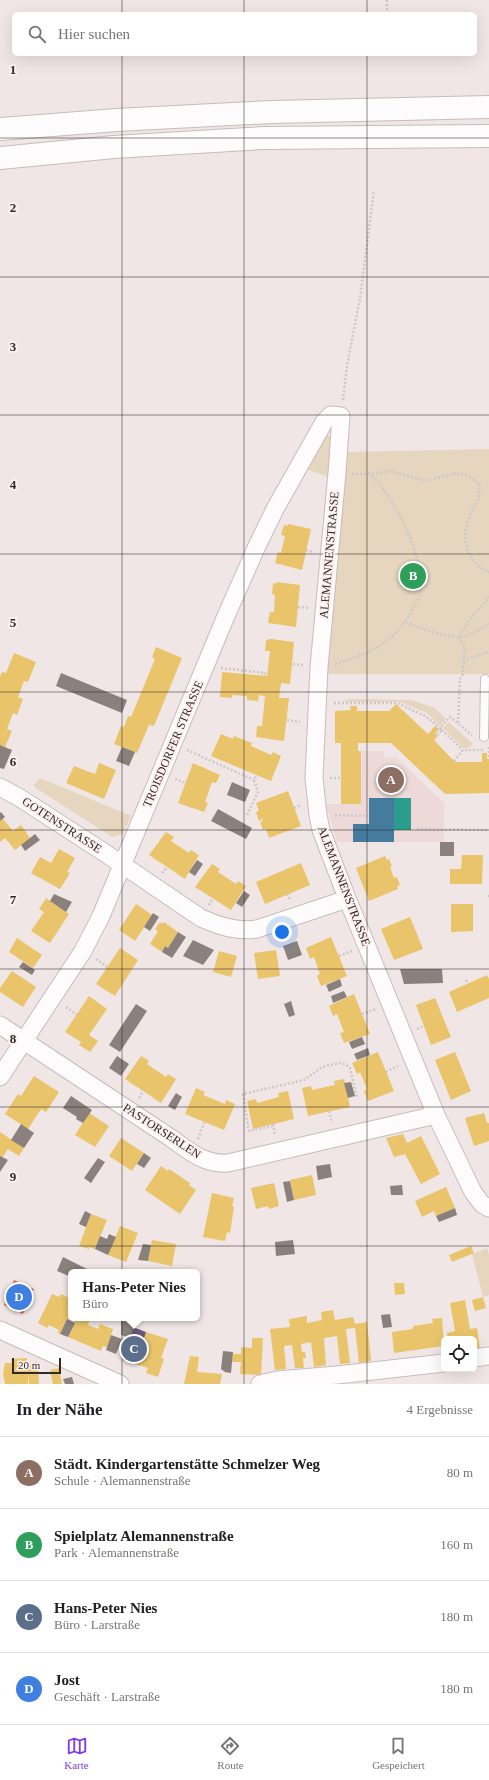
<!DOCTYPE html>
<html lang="de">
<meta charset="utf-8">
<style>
:root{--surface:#fff;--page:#f2f2f2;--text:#202124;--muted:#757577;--line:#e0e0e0;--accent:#7c3aed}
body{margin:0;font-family:Georgia,serif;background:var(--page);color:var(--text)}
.controls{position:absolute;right:12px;bottom:12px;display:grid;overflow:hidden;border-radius:6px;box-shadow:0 4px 16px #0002}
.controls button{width:36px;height:36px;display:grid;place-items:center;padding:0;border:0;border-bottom:1px solid var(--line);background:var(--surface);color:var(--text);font:20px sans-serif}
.scale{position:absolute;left:12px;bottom:10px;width:49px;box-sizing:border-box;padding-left:4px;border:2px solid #302928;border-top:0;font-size:11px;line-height:14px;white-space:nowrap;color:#302928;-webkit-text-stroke:3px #fdf1f0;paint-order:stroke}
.you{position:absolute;left:282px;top:932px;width:14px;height:14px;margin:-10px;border:3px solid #fff;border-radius:50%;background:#1a73e8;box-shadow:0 0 0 6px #1a73e833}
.badge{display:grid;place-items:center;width:26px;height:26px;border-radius:50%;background:var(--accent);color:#fff;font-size:13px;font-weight:700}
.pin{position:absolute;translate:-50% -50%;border:2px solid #fff;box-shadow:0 1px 4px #0006}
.popup{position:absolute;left:68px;top:1269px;width:132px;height:52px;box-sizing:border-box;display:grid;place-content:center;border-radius:6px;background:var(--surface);filter:drop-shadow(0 1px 3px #0005);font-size:13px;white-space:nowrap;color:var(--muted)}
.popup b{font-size:15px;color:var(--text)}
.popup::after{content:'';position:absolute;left:50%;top:100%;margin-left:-8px;border:8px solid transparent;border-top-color:var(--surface)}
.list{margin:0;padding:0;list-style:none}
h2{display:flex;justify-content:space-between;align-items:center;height:52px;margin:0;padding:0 16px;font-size:17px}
h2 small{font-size:13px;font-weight:400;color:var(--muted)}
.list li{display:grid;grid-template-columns:26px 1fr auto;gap:12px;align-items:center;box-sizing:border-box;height:72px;padding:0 16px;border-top:1px solid var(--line)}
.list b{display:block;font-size:15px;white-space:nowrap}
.list p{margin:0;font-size:13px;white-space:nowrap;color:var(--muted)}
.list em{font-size:13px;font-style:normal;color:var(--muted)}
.icon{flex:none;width:22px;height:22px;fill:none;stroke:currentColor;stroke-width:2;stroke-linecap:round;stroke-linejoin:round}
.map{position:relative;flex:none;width:489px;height:1384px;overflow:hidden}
.search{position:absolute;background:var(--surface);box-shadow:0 4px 16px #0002;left:12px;right:12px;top:12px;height:44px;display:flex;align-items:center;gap:10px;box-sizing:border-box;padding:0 14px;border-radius:6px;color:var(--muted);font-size:15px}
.sheet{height:340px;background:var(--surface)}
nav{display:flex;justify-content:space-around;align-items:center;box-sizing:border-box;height:56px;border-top:1px solid var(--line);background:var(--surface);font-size:11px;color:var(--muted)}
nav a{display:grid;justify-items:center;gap:2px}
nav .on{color:var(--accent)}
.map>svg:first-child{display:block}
.built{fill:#edd9d8}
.green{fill:#e6d5bf}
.homes{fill:#e9c46a}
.shops{fill:#e76f51}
.offices{fill:#6d597a}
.schools{fill:#2a9d8f}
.public{fill:#457b9d}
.industry{fill:#8a817c}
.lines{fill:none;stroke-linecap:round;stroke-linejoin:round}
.service-casing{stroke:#c5bdbd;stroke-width:10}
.minor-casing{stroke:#c5bdbd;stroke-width:19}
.motorway-casing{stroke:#c5bdbd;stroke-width:24}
.path{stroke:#ccc9c8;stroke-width:2.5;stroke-dasharray:2 2;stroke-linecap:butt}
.service{stroke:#fdfbfb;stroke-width:8}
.minor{stroke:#fdfbfb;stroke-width:17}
.motorway{stroke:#fdfbfb;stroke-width:22}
.grid{fill:none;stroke:#302928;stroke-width:1;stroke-opacity:0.55}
.labels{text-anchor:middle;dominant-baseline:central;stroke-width:4;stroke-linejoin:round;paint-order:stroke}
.street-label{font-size:12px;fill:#302928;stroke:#fdf1f0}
.grid-label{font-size:13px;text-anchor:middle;font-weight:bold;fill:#302928;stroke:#fdf1f0;stroke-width:4;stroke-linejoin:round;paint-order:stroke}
</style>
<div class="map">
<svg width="489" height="1384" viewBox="0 0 489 1384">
<rect width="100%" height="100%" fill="#f0e6e5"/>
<path class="built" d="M362,751h22v6l13,1 47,45v39h-107l-11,-38h35z"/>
<path class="green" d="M327,435l7,4 -4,38 -25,-8 20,-33z
M489,449v225h-162l20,-222z
M350,699l61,1 24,8 11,11 -6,7 -13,-13 -27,-11h-58z
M449,722l24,22 -5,4h-5l-20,-20z
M40,778l91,38 -8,18 -11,3 -79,-51z
M487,1248l2,7v40l-6,2 -11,-43z"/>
<path class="homes" d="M288,524l23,5 -9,41 -27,-7 3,-11 3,1 4,-17 -4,-1 3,-10 4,1z
M277,582l23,3 -4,42 -28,-4 2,-11h4l1,-17 -3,-1 1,-11 3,1z
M271,639l23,3 -4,42 -9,-1 -2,15h10l-5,43 -28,-4 1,-11h5l3,-30 -6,-1 -1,6 -11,-1v-4l-15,-1v3l-12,-1 2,-25 45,4 3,-25h-5l1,-11z
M156,647l26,11 -28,68 -5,-1 -12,28 -23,-9 7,-18 3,1 4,-11 3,1 24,-58 -3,-2z
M14,653l22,9 -8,20 -4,-1 -6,16 5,2 -6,16 -4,-2 -6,16 5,2 -7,16 -5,-2v-68l2,-5 4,1z
M396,704l32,30 7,-8 4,3 -4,5 3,2 -4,4 21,22h27v-9h5v6h2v34l-44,1 -54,-51h-33v8h3v53h-20v-61h-6v-32l16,-1 -1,-4h7v5h32z
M221,734l12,5 1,-3 18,7 -1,3 20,9 2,-3 8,4 -10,25 -60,-25z
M99,763l17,7 -12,29 -38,-16 8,-17 21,8z
M193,763l27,12 -4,8 -4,-1 -7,20 3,1 -4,9 -26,-9z
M288,791l13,35 -32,12 -3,-9 -3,1 -3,-8 3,-1 -1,-2 -3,2 -3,-9 3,-1 -3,-8z
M3,819l10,12 8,-6 9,13 -15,12 -10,-12 -5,4v-21z
M166,832l8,5 -3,4 18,12 2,-3 8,5 -14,24 -36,-24z
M59,849l16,9 -8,14 3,1 -10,16 -29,-16 9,-16 11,6z
M462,855h21l-1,29h-32v-15h11z
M385,856l2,4 2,-1 3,7 -2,1 4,11 3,-1 3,8 -3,1 1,3 -29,12 -13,-33z
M301,863l9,22 -45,19 -9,-22z
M212,864l8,5 -2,3 18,12 2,-3 8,5 -15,24 -36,-23z
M46,898l23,16 -19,29 -19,-12 13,-19 -5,-3z
M136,904l16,11 -17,26 -16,-11z
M451,904h22v27l-22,1z
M410,917l13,32 -29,11 -13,-31z
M160,922l2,2 2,-2 14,10 -10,16 -3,-2 -3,6 -12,-8 8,-13 -3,-2z
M331,937l16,39 -26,10 -4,-10 3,-2 -6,-17 -4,2 -4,-11z
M17,938l25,17 -9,13 -24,-16z
M120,948l18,12 -23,36 -19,-12z
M276,950l4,26 -22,3 -4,-26z
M219,951l18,5 -6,21 -18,-5z
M12,971l24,16 -13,20 -23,-15v-4z
M487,975l2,4v19l-32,14 -8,-20z
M354,994l16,40 -26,9 -4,-10 4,-1 -7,-18 -4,2 -4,-10z
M89,996l18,13 -18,26 9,6 -8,11 -11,-7 2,-3 -16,-10z
M435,998l16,39 -20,8 -15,-40z
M378,1052l16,39 -26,10 -4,-10 3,-2 -7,-17 -3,2 -5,-11z
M455,1052l16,39 -20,9 -16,-40z
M141,1056l8,5 -2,3 19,13 2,-3 8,5 -15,24 -36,-24z
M34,1076l25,16 -13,20 -5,-3 -13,20 -23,-15 13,-20 3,2z
M344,1079l6,28 -42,9 -6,-28 9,-2 1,4 23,-5 -1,-4z
M196,1088l9,4 -2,3 22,9 1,-4 9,4 -11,26 -39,-16z
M288,1091l6,28 -41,10 -6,-28 9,-2 1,4 22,-6 -1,-4z
M89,1113l20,13 -14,21 -20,-12z
M484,1113l3,10h2v18l-15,5 -9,-28z
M0,1132l24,16 -5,8 -11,-7 -6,9 -2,-2z
M403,1134l4,9 14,-7 19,38 -19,10 -16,-30 -11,3 -8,-19z
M121,1138l23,15 -12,18 -23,-15z
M161,1166l7,5 1,-2 21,14 -1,2 7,5 -16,24 -35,-24z
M312,1175l4,20 -22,5 -4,-20z
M274,1183l5,23 -10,3 -1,-3 -12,3 -5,-21z
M446,1187l9,21 -19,8 -2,-5 -12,6 -7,-16z
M212,1193l22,5 -2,8 2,1 -4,26 -3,-1 -2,9 -22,-4z
M91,1214l16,6 -12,29 -6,-2v2l-10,-3z
M120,1226l18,7 -12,29 -18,-7z
M152,1240l24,4 -4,22 -24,-5z
M471,1246l3,7 -22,9 -3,-7z
M394,1283h10l1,11 -10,1z
M52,1294l7,3 2,-3 10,5v12l-11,23 -2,-1 1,-3 -10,-5 -2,3 -9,-5z
M483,1297l3,11 -11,3 -3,-11z
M465,1300l5,29 7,-1 3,21 -6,1v-11h-26l-1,-6 8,-2 -5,-28z
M333,1310l2,10 18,-3 2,7 12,-2 4,39 -12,2 -4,-35 -9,1 4,34 -10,1 -3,-28 -13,2 2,27 -12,2 -3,-25 -10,2 1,8h3l1,6h-3l1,10h-9l-3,-23 -8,1 2,23 -11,1 -5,-41 20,-2 -1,-8 18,-3v7l15,-3 -1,-8z
M76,1318h14l-2,7 10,4 2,-5 13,5 -6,18 -4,-1 -2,5 -33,-14z
M442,1318l2,28 -50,7 -2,-21 21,-3v-3l20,-3 -1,-4z
M146,1332l22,7 -7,19 3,1 -6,18 -12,-4 2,-5 -12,-4z
M252,1338h11l-2,37 -21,-1 1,-12h-9l1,-8h8v-7l11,1z
M190,1356l9,1 -2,15 25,2 -2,10h-36z
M27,1358v5l11,-1 1,22h-10l-1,-12v12h-23l-2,-11 2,-10h7l-1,-4z
M59,1368l3,16h-9l-3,-14z"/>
<path class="shops" d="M14,1280l20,9 -11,25 -19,-9z"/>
<path class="offices" d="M133,1327l13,5 -10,32 -13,-4z"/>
<path class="schools" d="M394,798h17v32h-17z"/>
<path class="public" d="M369,798h25v44h-41v-18h16z"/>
<path class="industry" d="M61,673l66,27 -5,13 -66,-27z
M0,745l12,5 -8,19 -4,-1z
M122,747l13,5 -6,14 -13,-5z
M232,782l18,8 -5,12 -18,-7z
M218,809l34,19 -6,11 -35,-18z
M1,812l4,5 -5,4v-8z
M35,834l5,6 -15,11 -4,-6z
M440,842h14v14h-14z
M197,860l6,4 -8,12 -6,-4z
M244,891l6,4 -8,12 -6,-4z
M54,894l18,8 -6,10 -16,-11z
M153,913l6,4 -9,14 -6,-4z
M178,932l8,5 -14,21 -10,-6 3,-6 3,2z
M193,940l21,10 -11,15 -20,-9z
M297,941l5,14 -14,5 -5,-14z
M23,962l12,8 -3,5 -13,-8z
M400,969h42l1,14 -39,1z
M340,979l2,7 -13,6 -3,-7z
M344,991l3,6 -14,6 -2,-7z
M291,1001l4,14 -6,2 -5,-13z
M136,1004l11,7 -27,41 -11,-7z
M362,1037l3,7 -13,5 -3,-7z
M368,1048l2,7 -13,5 -3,-6z
M117,1056l12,8 -8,12 -12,-8z
M351,1082l4,14 -7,2 -4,-15z
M176,1093l6,4 -7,13 -7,-4z
M71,1096l21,14 -9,13 -7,-4 1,-2 -14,-9z
M21,1124l13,9 -10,15 -13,-8z
M144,1153l7,5 -7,10 -7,-4z
M0,1156l8,4 -8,12z
M98,1158l7,4 -14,21 -7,-5z
M330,1164l2,13 -14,3 -2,-14z
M290,1181l4,19 -7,2 -4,-20z
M402,1185l1,10h-12l-1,-9z
M455,1208l2,7 -18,7 -3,-6z
M85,1211l6,3 -5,13 -7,-3z
M109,1234l7,3 -8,18 -13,-6 5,-13 7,3z
M293,1240l2,14 -19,2 -1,-14z
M143,1244l8,1 -3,16 -10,-1z
M63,1257l26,13v2h-18v5l-14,-6z
M390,1314l2,13 -9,1 -2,-13z
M121,1318l14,3 -5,17 -9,-3z
M67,1319l8,4 -7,14 -8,-3z
M111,1335l11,4 -6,15 -10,-4z
M223,1351l10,1 -2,21 -6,-1 -4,-3z
M72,1377l2,7h-9l-2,-5z"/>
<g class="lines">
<g class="service-casing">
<path id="service" d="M484,737l1,-58"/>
</g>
<g class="minor-casing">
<path id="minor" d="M0,787l20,11 85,55 96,65c18,8 36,14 56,11l90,-30
M0,1025l171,113c18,13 34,27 57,25l208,-48
M0,1077l83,-126 18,-35 125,-300 31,-70 18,-37 49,-87 7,-7 10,1 -4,57 -18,194 -5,111 4,37 3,15 24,63 91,222 37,77 9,12 7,4
M0,1330l120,54
M474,1358l15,-2
M260,1384l17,-4 60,-5 107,-12"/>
</g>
<g class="motorway-casing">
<path id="motorway" d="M0,129l117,-9 154,-8 218,-5
M0,158l114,-11 150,-9 225,-2"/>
</g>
<path class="path" d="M387,14v-14
M343,400l4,-34 13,-68 14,-108
M352,474h18l20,-3 36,10 30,-8 12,3 11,8c3,17 -8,24 -12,40 -6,19 3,41 22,48
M306,550l8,2
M298,607l11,1
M406,622c12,6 42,16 55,15 11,-2 19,-7 28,-13
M460,636l9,-15 20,-24
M459,637l6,10 -1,13 25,-8
M293,664l10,1
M335,664c33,-9 63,-24 78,-56 3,-5 7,-12 8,-17 2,-19 -5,-38 -12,-56 -10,-23 -21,-43 -39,-61
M221,668l44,5 -1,3
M334,703h63l28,13 15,12
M287,720l13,2
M458,723l2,-44 3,-5 1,-14
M442,730l21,20
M437,735l5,-5 -2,-2 10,-11 22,18
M489,747v12
M187,750l67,30
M454,761l9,-11h20
M330,778h11
M175,779l11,4
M294,808l7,-3
M247,815l11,-23 -4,-12 2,-5
M335,815l32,1
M417,829l72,1
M162,873l5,-6
M287,894l4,7
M488,896h1
M209,905l4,-7
M339,956l13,-5
M96,959l11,8
M466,980l2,4
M66,1007l11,8
M362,1014l14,-5
M417,1029l7,-3
M386,1072l12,-6
M139,1098l5,-8
M329,1111l3,12
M273,1124l2,11
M273,1126l-24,5 -6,-37 61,-14 18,-13 17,-4 6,1 5,4 7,30
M198,1139l7,-18"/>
<use href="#service" class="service"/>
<use href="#minor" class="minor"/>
<use href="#motorway" class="motorway"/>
</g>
<path class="grid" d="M122,0v14M244,0v14M367,0v14M122,54v1330M244,54v1330M367,54v1330M0,138h489M0,277h489M0,415h489M0,554h489M0,692h489M0,830h489M0,969h489M0,1107h489M0,1246h489"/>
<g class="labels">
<g class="street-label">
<text transform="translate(329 555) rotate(-85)">ALEMANNENSTRASSE</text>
<text transform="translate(173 744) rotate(-67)">TROISDORFER STRASSE</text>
<text transform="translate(62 825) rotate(33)">GOTENSTRASSE</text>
<text transform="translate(344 886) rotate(69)">ALEMANNENSTRASSE</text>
<text transform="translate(162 1131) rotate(33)">PASTORSERLEN</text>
</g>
</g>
<g class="grid-label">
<text x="13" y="74">1</text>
<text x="13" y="212">2</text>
<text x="13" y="351">3</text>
<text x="13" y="489">4</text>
<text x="13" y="627">5</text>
<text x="13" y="766">6</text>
<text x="13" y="904">7</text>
<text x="13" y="1043">8</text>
<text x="13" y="1181">9</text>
</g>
</svg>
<div class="controls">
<button><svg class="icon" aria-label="locate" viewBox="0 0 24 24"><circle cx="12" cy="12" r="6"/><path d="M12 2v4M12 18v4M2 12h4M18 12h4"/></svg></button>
</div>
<div class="scale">20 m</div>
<div class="you"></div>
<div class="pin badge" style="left:391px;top:780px;background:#8d6e63">A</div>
<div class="pin badge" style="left:413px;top:576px;background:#2e9e5b">B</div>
<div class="pin badge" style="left:134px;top:1349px;background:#5c6f8a">C</div>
<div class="popup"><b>Hans-Peter Nies</b>Büro</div>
<div class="pin badge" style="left:19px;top:1297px;background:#3f7fe0">D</div>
<div class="search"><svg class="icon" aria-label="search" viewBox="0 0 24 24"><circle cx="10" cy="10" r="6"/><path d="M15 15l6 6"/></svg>Hier suchen</div>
</div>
<section class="sheet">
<h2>In der Nähe<small>4 Ergebnisse</small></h2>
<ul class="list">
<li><span class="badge" style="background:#8d6e63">A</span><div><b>Städt. Kindergartenstätte Schmelzer Weg</b><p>Schule · Alemannenstraße</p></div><em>80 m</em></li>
<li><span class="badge" style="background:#2e9e5b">B</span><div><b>Spielplatz Alemannenstraße</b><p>Park · Alemannenstraße</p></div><em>160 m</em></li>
<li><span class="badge" style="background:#5c6f8a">C</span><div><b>Hans-Peter Nies</b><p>Büro · Larstraße</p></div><em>180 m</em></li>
<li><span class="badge" style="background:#3f7fe0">D</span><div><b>Jost</b><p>Geschäft · Larstraße</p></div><em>180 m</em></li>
</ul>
</section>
<nav>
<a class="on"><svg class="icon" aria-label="map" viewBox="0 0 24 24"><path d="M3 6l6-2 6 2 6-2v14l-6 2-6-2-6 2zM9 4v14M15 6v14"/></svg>Karte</a>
<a><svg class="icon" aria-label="directions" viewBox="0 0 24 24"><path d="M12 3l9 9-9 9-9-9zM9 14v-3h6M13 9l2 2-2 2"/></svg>Route</a>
<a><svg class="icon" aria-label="saved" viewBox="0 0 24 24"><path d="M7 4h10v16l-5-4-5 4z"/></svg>Gespeichert</a>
</nav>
